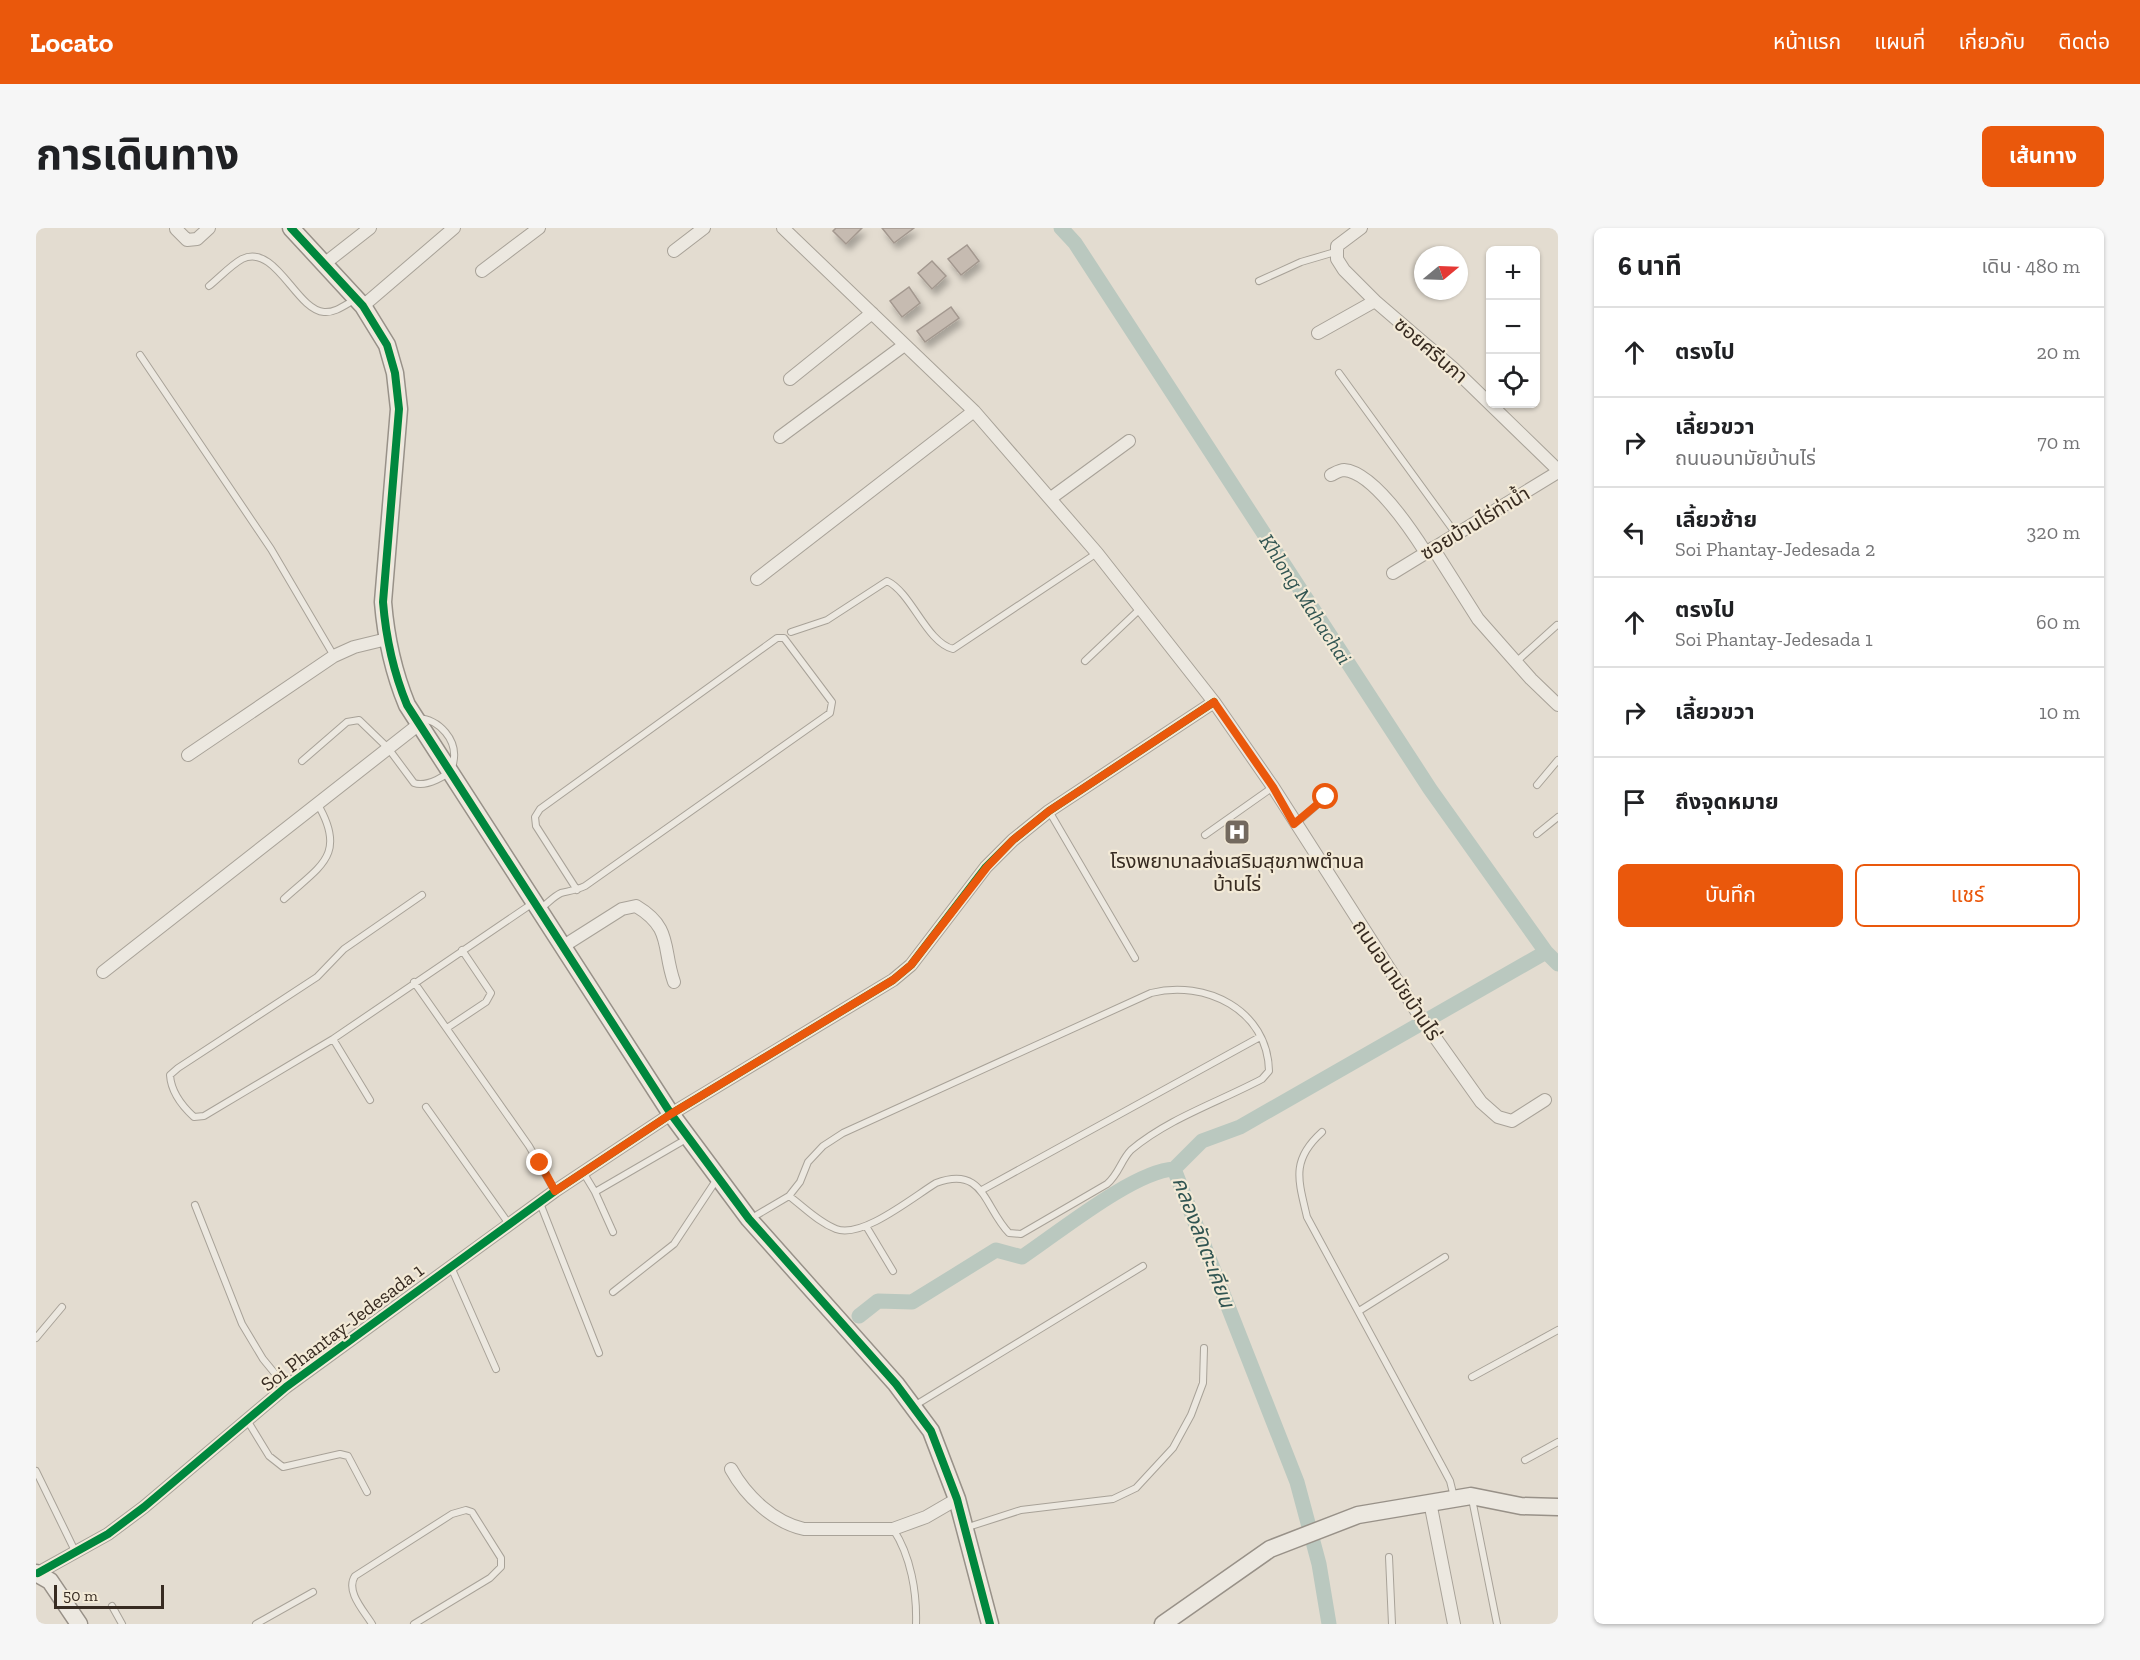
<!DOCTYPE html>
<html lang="th">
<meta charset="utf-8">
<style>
:root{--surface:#fff;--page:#f6f6f6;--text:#202124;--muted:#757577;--line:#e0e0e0;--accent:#ea580c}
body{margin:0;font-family:"Zilla Slab","Noto Sans Thai",serif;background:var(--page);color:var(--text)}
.controls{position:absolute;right:18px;top:18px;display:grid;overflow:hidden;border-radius:9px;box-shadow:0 2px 4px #0004}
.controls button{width:54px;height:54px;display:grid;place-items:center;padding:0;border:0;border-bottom:2px solid var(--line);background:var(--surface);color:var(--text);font:30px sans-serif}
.compass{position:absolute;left:1378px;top:18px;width:54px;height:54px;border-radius:50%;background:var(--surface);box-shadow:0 2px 4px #0004;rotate:71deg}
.scale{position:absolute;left:18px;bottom:15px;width:110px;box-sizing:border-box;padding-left:6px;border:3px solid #372b21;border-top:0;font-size:16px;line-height:21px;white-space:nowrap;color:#372b21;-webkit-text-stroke:4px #f3ead7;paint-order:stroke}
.stop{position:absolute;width:18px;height:18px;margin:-14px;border:4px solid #ea580c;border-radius:50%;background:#fff}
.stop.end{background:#ea580c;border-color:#fff;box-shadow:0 2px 6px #0008}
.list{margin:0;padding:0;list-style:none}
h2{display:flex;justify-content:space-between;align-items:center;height:78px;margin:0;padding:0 24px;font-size:26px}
h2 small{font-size:20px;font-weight:400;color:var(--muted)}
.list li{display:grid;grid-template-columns:39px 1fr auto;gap:18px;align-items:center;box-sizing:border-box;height:90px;padding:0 24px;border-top:2px solid var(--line)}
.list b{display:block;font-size:22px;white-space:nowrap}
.list p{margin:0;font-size:20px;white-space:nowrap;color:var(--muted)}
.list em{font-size:20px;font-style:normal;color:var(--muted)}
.actions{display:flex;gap:12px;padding:18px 24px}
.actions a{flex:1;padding:14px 0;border:2px solid var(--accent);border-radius:9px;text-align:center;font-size:21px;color:var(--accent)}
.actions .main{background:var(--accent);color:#fff}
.icon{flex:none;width:33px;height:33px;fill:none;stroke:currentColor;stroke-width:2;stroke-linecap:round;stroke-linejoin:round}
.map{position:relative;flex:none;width:1522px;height:1396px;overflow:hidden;border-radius:9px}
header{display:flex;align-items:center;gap:36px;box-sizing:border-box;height:84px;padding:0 30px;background:var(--accent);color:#fff}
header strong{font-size:28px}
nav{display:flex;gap:33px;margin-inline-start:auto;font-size:21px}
.intro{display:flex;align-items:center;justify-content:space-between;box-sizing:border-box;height:144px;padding:0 36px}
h1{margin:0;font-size:42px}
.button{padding:15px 27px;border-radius:9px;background:var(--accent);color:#fff;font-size:21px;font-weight:700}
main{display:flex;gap:36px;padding:0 36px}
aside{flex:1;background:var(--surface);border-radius:9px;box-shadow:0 2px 4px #0004}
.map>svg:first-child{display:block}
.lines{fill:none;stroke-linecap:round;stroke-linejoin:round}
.canal{stroke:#bac8bf;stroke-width:15}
.building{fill:#c6bbb1;stroke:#a3988f;stroke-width:1.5;filter:url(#shadow)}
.lane-casing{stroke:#a8a298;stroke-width:8}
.street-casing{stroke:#a8a298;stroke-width:14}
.secondary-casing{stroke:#989188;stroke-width:19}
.lane{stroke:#ece8e0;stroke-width:6}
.street{stroke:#ece8e0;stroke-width:12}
.secondary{stroke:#ece8e0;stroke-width:16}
.cycleway-casing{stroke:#f3ead7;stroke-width:11}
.cycleway{stroke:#00873e;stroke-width:8}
.route{stroke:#ea580c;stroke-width:8}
.labels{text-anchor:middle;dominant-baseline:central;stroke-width:4.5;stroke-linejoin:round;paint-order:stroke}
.street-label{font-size:20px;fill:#372b21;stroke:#f3ead7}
.poi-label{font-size:20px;fill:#372b21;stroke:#f3ead7}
.water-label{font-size:21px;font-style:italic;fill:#315552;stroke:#f3ead7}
</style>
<header>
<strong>Locato</strong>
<nav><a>หน้าแรก</a><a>แผนที่</a><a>เกี่ยวกับ</a><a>ติดต่อ</a></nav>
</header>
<div class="intro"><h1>การเดินทาง</h1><a class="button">เส้นทาง</a></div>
<main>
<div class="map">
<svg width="1522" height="1396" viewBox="0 0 1522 1396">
<defs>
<filter id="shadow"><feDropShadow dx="3.5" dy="6" stdDeviation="3" flood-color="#0004"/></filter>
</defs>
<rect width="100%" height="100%" fill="#e3dcd0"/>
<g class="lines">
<path class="canal" d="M1025,0l14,15 355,546 116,163 12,12
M823,1088l19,-15 34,1 84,-52 26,7c36,-24 112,-86 152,-88
M1293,1396l-10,-60 -22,-82 -123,-313 28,-28 38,-14 306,-175"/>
</g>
<path class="building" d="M800,0h26l-16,16 -13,-13z
M846,0h32l-20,15z
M931,17l12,16 -18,14 -13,-16z
M896,33l14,15 -14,13 -14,-16z
M873,59l11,16 -18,14 -12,-16z
M915,79l8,11 -34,24 -8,-11z"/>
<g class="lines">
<g class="lane-casing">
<path id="lane" d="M1223,53l42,-19 34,-10
M173,58c10,-8 22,-21 33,-27 34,-16 54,51 82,53 11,1 21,-7 30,-12
M104,127l131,194 63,107
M1303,145l117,161
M755,404l36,-12 60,-39c25,12 39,61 66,68l144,-96
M1049,433l56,-53
M1480,434l41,-37
M266,533l45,-39 12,-2 29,28 26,35c11,4 36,-6 39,-19 6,-24 -14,-45 -36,-46
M1501,557l21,-25
M1013,583l86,147
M1259,596l31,-27
M1501,606l21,-17
M1169,607l68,-48
M386,667l-78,54 -27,28 -139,91 -8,7c1,16 12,31 24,42l10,-1 129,-77 200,-136
M248,671c36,-33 64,-44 33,-96
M505,680c6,-4 13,-12 20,-15 8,-2 16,-3 24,-7l245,-173 2,-11 -48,-64h-7l-237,171 -5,8 1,9 41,64
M378,754l115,164 26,45
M411,800l39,-26 5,-9 -29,-43
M297,811l37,61
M390,879l83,117
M1286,904c-31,28 -24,47 -15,85l135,249 8,15 4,16
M547,944l12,20 18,40
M946,962l278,-153
M559,964l93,-54
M504,975l59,150
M159,977l47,119 21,35 23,28
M714,991l39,-23 11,-14 8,-20 15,-16 20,-13 308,-140c54,-14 117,17 118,78l-7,8c-43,23 -93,39 -131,71 -10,10 -12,24 -24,34l-86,50 -12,-1c-25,-26 -25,-68 -73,-50 -23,14 -74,56 -100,46 -18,-7 -32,-22 -47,-33
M830,998l27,45
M415,1039l45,102
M577,1064l61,-48 43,-65
M1323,1083l86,-54
M0,1110l26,-31
M1436,1149l86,-47
M878,1178l229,-140
M211,1192l22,36 14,11 57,-13 8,2 19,36
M1489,1232l33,-18
M0,1243l40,82
M1436,1271l25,125
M929,1300l56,-18 92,-11 23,-11 37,-40 18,-33 12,-32 1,-35
M857,1301c18,27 24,64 23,95
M1353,1329l3,67
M76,1378l10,18
M220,1396l57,-32
M336,1396c-8,-13 -27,-33 -17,-48l97,-62 14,-4 6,2 29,46v9l-11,11 -76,46"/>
</g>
<g class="street-casing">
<path id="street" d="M747,0l191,183 123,142 117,149 59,85 144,225 64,90 17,15 14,4 33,-21
M1325,0l-24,18v13l7,11 31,31 78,67 105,102
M140,1l11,11 10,-1 12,-11
M638,23l30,-23
M288,36l46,-36
M446,43l57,-43
M327,78l91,-78
M1282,105l57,-32
M754,151l82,-66
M744,209l123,-91
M1295,247c4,-2 9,-5 13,-5 29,2 68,61 82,83
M1015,270l78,-57
M1397,320l45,71 53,60 27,26
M1357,345l165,-101
M721,351l217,-168
M152,527l146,-99 20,-9 33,-8
M526,719l60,-38 14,-3c37,22 26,42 38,76
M67,744l315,-247
M695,1241c15,27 42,53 73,60h89l33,-12 31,-18
M1394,1274l24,122
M2,1345l70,-39 36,-27 142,-120 269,-196 116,-77 222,-134 18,-15 75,-98 27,-27 36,-29 165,-109"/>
</g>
<g class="secondary-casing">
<path id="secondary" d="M255,0l72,78 24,39 8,28 4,36 -16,193c3,37 10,69 24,103l264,409 78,105 147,165 35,47 26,68 33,125
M0,1345l14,8 29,43
M1127,1396l107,-75 88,-34 113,-19 50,10 37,1"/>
</g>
<use href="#lane" class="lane"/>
<use href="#street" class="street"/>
<use href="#secondary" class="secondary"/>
<g class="cycleway-casing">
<path id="cycleway" d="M255,0l72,78 24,39 8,28 4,36 -16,193c3,37 10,69 24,103l264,409 78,105 147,165 35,47 26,68 33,125
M2,1345l70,-39 36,-27 142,-120 269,-196 116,-77 222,-134 18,-15 75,-98 27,-27 36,-29 165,-109"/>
</g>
<use href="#cycleway" class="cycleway"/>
</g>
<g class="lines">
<path class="route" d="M504,935l15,28 116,-77 222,-134 18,-15 76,-98 26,-27 36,-29 165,-109 59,85 21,37 32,-27"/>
</g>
<defs>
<g id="hospital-square" transform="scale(1.35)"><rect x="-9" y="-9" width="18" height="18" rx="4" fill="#73695e" stroke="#f3ead7"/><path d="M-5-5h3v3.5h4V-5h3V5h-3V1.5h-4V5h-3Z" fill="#fff"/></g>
</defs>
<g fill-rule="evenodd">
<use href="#hospital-square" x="1201" y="604"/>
</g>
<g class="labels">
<g class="street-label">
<text transform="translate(1395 122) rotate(41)">ซอยศรีนภา</text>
<text transform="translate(1439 295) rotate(-31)">ซอยบ้านไร่ท่าน้ำ</text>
<text transform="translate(1361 752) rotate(56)">ถนนอนามัยบ้านไร่</text>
<text transform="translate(306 1099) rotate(-37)">Soi Phantay-Jedesada 1</text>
</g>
<g class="poi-label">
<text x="1201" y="633">โรงพยาบาลส่งเสริมสุขภาพตำบล<tspan x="1201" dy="23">บ้านไร่</tspan></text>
</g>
<g class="water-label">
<text transform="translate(1270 371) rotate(57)">Khlong Mahachai</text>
<text transform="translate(1168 1014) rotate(69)">คลองลัดตะเคียน</text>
</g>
</g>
</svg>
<div class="controls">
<button>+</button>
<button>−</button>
<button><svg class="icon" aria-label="locate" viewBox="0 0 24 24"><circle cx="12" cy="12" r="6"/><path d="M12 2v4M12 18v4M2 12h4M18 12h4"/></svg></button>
</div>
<svg class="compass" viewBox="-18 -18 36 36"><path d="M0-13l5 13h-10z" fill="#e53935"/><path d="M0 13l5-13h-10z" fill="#757577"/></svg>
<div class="scale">50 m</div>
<div class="stop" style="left:1290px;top:569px"></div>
<div class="stop end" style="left:504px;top:935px"></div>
</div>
<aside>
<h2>6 นาที<small>เดิน · 480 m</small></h2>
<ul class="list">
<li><svg class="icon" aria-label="ahead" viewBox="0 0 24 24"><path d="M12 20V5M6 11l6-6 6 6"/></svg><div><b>ตรงไป</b></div><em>20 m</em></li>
<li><svg class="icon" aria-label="right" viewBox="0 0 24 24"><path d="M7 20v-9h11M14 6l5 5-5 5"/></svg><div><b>เลี้ยวขวา</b><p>ถนนอนามัยบ้านไร่</p></div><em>70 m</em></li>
<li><svg class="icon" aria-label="left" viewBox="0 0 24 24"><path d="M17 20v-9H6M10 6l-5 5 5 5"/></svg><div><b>เลี้ยวซ้าย</b><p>Soi Phantay-Jedesada 2</p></div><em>320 m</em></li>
<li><svg class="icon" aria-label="ahead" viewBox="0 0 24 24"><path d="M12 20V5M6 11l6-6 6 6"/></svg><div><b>ตรงไป</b><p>Soi Phantay-Jedesada 1</p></div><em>60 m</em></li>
<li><svg class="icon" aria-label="right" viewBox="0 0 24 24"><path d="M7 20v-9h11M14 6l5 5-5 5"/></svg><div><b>เลี้ยวขวา</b></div><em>10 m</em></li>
<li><svg class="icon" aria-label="arrive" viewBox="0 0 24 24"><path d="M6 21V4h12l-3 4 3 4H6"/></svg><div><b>ถึงจุดหมาย</b></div></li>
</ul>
<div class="actions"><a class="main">บันทึก</a><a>แชร์</a></div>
</aside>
</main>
